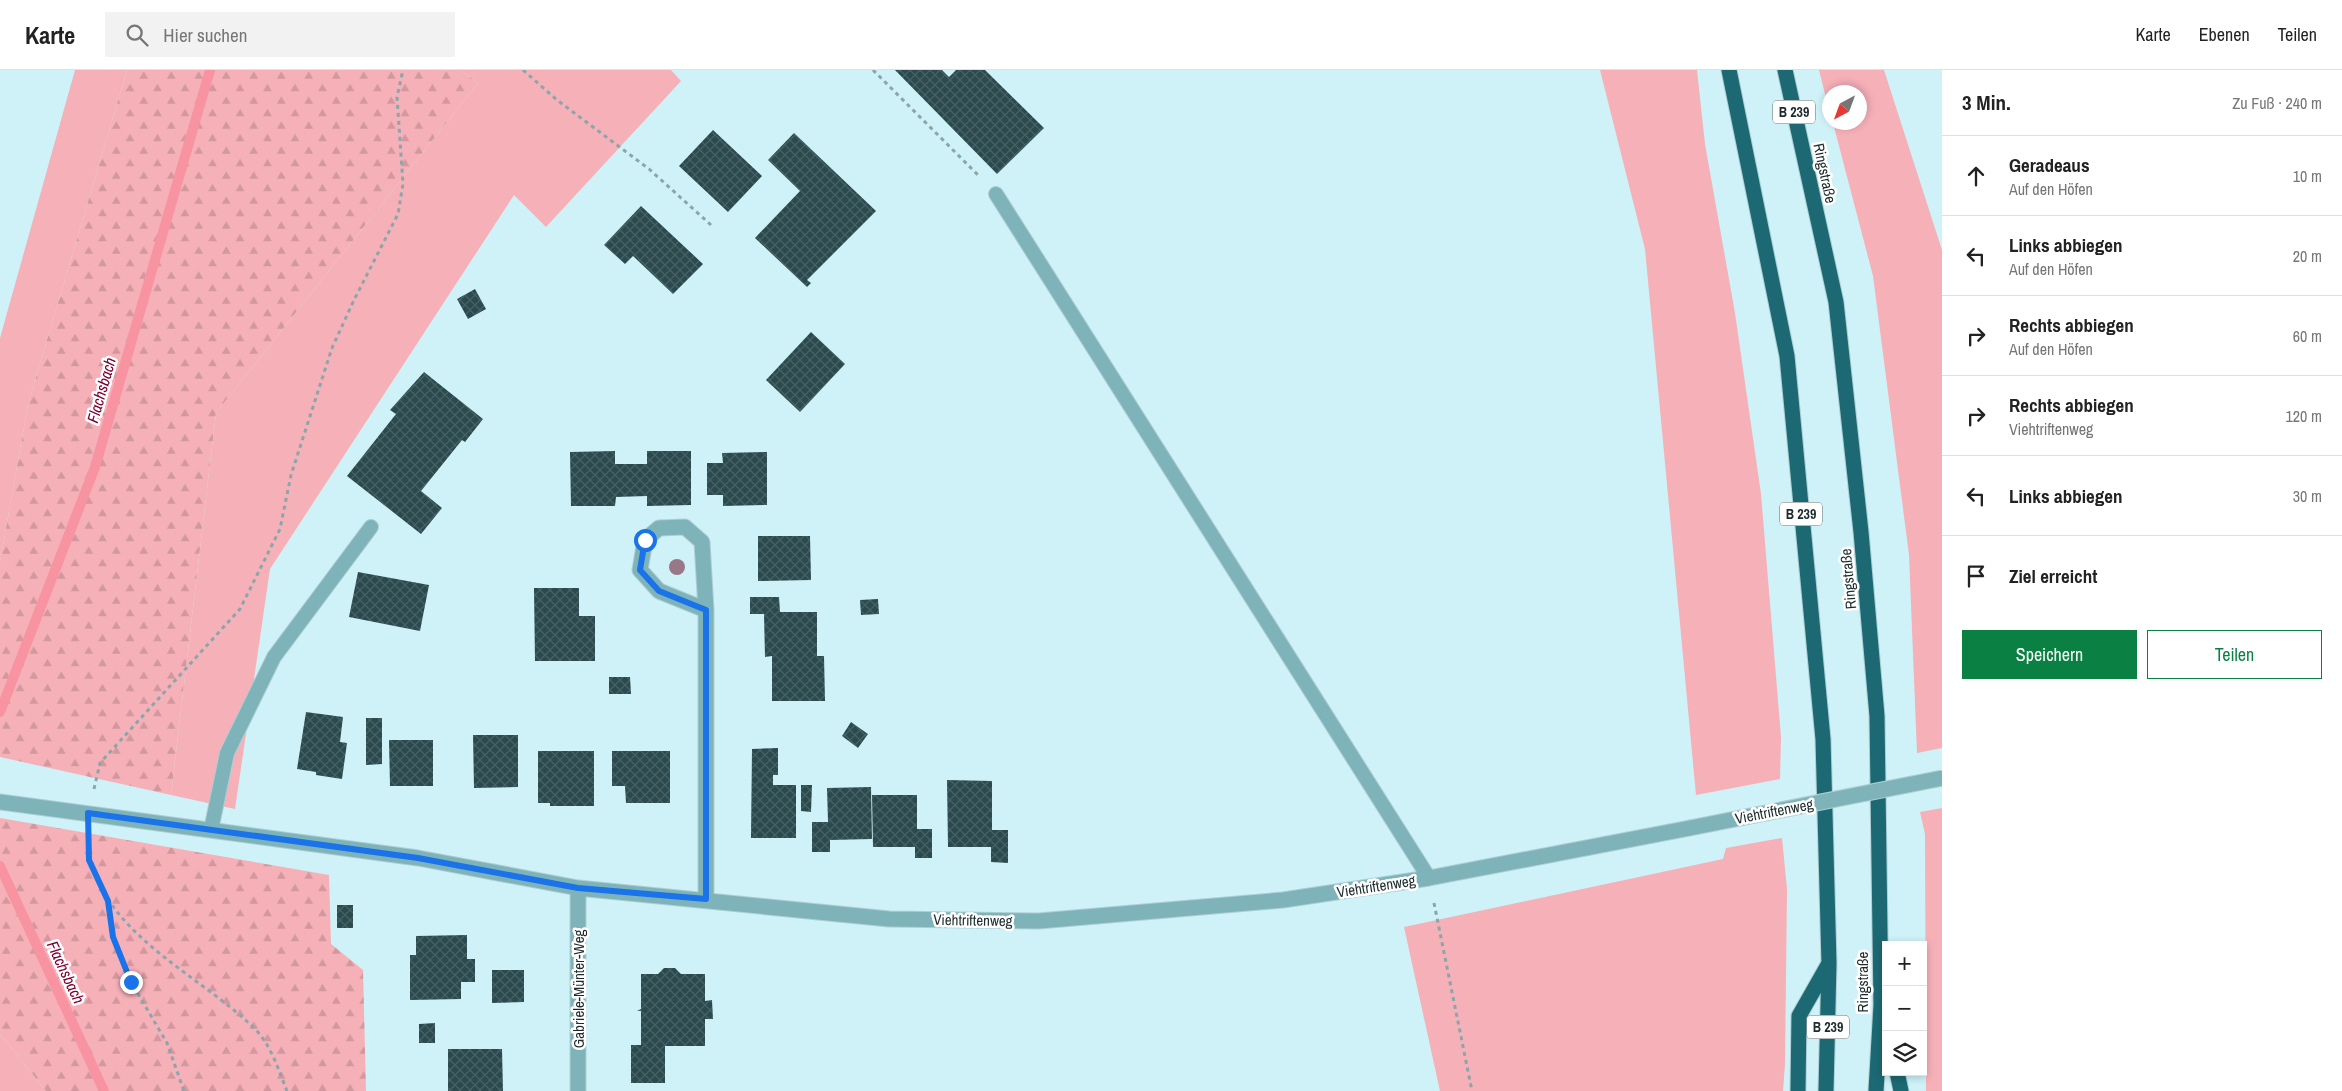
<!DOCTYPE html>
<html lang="de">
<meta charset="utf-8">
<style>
:root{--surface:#fff;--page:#f2f2f2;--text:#222;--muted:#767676;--line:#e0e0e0;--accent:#0b8043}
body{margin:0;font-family:"Archivo Narrow",sans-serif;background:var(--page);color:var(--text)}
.controls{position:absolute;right:15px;bottom:15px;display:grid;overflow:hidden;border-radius:0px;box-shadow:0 2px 8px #0003}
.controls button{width:45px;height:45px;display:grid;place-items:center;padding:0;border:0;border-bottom:1px solid var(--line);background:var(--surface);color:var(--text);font:25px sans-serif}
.compass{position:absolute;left:1822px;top:15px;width:45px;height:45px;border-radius:50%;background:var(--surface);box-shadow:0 2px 8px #0003;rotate:221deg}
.stop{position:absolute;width:15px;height:15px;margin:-11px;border:4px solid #1a73e8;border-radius:50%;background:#fff}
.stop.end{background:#1a73e8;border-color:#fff;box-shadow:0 1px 5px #0008}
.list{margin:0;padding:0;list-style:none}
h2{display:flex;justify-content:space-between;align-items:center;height:65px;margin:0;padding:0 20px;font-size:21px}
h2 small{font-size:16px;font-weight:400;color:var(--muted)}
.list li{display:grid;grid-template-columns:32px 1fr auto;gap:15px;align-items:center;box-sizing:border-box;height:80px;padding:0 20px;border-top:1px solid var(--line)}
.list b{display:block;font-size:19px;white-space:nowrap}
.list p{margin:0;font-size:16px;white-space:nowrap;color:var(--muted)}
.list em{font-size:16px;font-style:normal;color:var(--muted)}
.actions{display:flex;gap:10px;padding:15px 20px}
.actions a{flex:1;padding:11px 0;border:1px solid var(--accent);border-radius:0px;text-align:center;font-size:18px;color:var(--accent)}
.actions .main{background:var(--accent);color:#fff}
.icon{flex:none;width:28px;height:28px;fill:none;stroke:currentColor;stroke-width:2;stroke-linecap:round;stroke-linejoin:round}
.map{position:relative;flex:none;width:1942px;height:1021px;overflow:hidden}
header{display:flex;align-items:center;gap:30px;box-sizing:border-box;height:70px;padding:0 25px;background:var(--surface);border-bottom:1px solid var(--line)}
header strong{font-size:24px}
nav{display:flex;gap:28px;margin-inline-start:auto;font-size:18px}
.search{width:350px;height:45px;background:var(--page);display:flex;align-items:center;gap:12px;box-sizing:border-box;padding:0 18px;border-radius:0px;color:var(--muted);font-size:19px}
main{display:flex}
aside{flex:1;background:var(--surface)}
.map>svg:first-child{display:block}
.green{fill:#f6b0b8}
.forest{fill:url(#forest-firs)}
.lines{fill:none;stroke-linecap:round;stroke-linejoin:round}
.stream{stroke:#f893a1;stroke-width:10}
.building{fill:url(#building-cross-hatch)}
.lane-casing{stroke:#aeced3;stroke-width:16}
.street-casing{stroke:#aeced3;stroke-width:17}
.highway-casing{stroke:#aeced3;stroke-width:17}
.path{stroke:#8aa6aa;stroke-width:3;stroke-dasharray:4 4;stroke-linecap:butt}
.lane{stroke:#7fb3ba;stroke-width:14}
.street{stroke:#7fb3ba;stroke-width:15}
.highway{stroke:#1c6973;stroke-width:15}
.street-bridge-casing{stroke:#aeced3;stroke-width:17;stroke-linecap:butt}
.street-bridge{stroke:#7fb3ba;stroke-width:15}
.tree{fill:#987887}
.route{stroke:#1a73e8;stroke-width:6}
.labels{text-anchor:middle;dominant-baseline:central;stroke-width:5;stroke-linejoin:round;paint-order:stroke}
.shield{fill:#fff;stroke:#616b6c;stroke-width:1}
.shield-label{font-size:14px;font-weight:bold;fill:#1d2b2d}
.street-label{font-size:15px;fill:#1d2b2d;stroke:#fff}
.water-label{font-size:16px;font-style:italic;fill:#80012e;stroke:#fff}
</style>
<header>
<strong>Karte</strong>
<div class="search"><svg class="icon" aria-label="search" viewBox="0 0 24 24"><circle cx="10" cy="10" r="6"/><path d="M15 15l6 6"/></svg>Hier suchen</div>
<nav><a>Karte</a><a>Ebenen</a><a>Teilen</a></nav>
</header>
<main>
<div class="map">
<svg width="1942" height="1021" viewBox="0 0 1942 1021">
<defs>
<pattern id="forest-firs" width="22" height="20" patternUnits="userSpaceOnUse" patternTransform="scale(1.25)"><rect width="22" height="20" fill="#f6b0b8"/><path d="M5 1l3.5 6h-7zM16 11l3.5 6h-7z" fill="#d2989e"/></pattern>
<pattern id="building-cross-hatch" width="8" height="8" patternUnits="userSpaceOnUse" patternTransform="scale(1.25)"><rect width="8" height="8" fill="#2a4a4e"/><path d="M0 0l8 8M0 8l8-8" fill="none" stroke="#476165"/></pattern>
</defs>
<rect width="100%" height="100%" fill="#cef2f8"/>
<path class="green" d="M75,0h52l-99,334 -28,158v-224z
M460,0h211l10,11 -135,146 -32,-32 -244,374 -35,240 -64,-14 45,-382 262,-330z
M1600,0h97l8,74 30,169 26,181 20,243 -1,42 -84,16 -51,-546z
M1819,0h65l58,180v498l-25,5 -8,-198 -36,-279 -40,-153 27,-1v-30h-30l-1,18z
M1942,738v283h-16l-1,-257 -5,-22z
M1782,768l5,51 -2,175 -2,27h-343l-36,-164 319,-68 3,-11z
M0,964l46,57h-46z"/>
<path class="forest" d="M127,0h333l18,13 -262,330 -45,382 -171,-38v-195l28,-158z
M0,748l329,57 2,69 32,26 3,121h-320l-46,-57z"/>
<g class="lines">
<path class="stream" d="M0,642l95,-245 115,-397
M0,796l104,225"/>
</g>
<path class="building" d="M895,0h47l7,7 7,-7h29l59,58 -47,46z
M713,60l49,46 -34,36 -49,-46z
M794,63l82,78 -69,69 4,3 -4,4 -52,-49 45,-47 -32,-31z
M641,136l62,58 -30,30 -40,-38 -8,8 -21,-19z
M475,219l11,20 -18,10 -11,-20z
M811,262l34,32 -45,48 -34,-32z
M424,302l59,47 -18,23 -3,-2 -41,51 21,17 -21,26 -74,-58 49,-62 -6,-4z
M615,381v13h32v-13h44v54l-44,1v-10l-31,1 -1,9h-44l-1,-54z
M767,382v53l-44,1v-11h-16v-32h16l-1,-10z
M758,466h52l1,44 -53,1z
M358,502l71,13 -9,46 -71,-14z
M534,518h45v28h16v45h-60z
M750,527h29l1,15h37v44h7l1,45h-53v-45l-7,1 -1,-43h-14z
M878,529l1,15 -18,1 -1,-15z
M609,607h21l1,17h-22z
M306,642l37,5 -3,25 7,1 -5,36 -26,-4v-3l-19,-3z
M366,648h16v46l-16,1z
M851,652l17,12 -10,14 -16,-12z
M473,665h45v52l-44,1z
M389,670h44v46h-43z
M778,678v27h-5v10h23v53h-45l1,-89z
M538,681h56v55h-44v-3h-12z
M612,681h58v52h-44l-1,-17h-13z
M947,710l45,1v49h16v33l-17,-1v-15h-43z
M801,715h11l-1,27 -10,-1z
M871,717l1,52 -42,1v12h-18v-30h16l-1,-34z
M872,725h45v34h15v29h-17v-11h-42z
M337,835h16v23h-16z
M467,865v24h8v23h-14v17l-51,1v-45h6v-19z
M664,898h11l6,6h24v27l7,-1 1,19h-8v27h-40v37h-34v-38h10v-34h-4l4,-2v-35h17z
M492,900h32v32l-32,1z
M435,953v20h-16v-19z
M448,979h54l1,42h-55z"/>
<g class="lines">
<g class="lane-casing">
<path id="lane" d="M996,124l433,684
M211,760l16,-77 47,-96 97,-130"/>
</g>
<g class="street-casing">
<path id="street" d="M0,732l418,56 160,30 311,31 150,2 244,-21 146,-22 261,-50
M706,829v-289l-4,-68 -17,-15 -26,1 -14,12 -5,30 19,21 47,19
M578,1021v-203"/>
</g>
<g class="highway-casing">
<path id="highway" d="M1729,0l58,286 36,383 6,224 -3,128
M1785,0l51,232 25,230 16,184 4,289 -5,86
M1897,1002l4,19
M1798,1021l1,-75 29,-51"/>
</g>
<path class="path" d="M523,0l34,30 92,69 62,56
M873,0l106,106
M94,719l6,-26 140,-154 40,-80 11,-54 41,-127 22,-48 44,-86 5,-30 -6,-87 6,-27
M89,769c0,7 -1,16 1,23 24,77 109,113 163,165 18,17 25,42 34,64
M108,833l5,34 18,45 36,61 17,48
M1434,833l38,188"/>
<use href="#lane" class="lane"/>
<use href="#street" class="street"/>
<use href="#highway" class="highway"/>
<g class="street-bridge-casing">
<path id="street-bridge" d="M1690,758l252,-50"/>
</g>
<use href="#street-bridge" class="street-bridge"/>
</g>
<circle class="tree" cx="677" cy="497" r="8"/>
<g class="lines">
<path class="route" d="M131,912l-18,-45 -5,-36 -19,-41 -1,-47 330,45 160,30 128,11v-289l-47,-19 -19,-21 5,-30"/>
</g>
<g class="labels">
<g class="shield">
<rect x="1773" y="30.5" width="42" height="23" rx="4"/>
<rect x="1780" y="432.5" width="42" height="23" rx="4"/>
<rect x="1807" y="945.5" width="42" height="23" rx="4"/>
</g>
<g class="shield-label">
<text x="1794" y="42">B 239</text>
<text x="1801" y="444">B 239</text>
<text x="1828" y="957">B 239</text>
</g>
<g class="street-label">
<text transform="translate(1825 103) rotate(78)">Ringstraße</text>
<text transform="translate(1848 509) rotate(-95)">Ringstraße</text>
<text transform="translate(1774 741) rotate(-11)">Viehtriftenweg</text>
<text transform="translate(1376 816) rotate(-9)">Viehtriftenweg</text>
<text transform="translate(973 850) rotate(1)">Viehtriftenweg</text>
<text transform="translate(1862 912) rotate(-90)">Ringstraße</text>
<text transform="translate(578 919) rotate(-90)">Gabriele-Münter-Weg</text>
</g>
<g class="water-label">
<text transform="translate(101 320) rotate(-74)">Flachsbach</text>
<text transform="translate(66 902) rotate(65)">Flachsbach</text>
</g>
</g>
</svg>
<div class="controls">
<button>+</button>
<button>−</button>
<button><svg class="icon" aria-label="layers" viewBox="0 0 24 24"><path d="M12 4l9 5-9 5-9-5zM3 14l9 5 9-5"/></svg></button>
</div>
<svg class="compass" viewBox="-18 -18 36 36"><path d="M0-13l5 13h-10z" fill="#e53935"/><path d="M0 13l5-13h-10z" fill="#767676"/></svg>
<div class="stop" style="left:645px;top:470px"></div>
<div class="stop end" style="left:131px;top:912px"></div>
</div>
<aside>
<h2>3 Min.<small>Zu Fuß · 240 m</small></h2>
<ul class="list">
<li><svg class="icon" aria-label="ahead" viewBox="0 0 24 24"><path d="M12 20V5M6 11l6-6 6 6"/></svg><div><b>Geradeaus</b><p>Auf den Höfen</p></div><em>10 m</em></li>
<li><svg class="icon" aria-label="left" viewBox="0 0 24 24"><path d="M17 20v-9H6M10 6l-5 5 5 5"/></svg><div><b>Links abbiegen</b><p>Auf den Höfen</p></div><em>20 m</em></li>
<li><svg class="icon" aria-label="right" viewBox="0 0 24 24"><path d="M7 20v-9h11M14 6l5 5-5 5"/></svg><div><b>Rechts abbiegen</b><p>Auf den Höfen</p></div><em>60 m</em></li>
<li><svg class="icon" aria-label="right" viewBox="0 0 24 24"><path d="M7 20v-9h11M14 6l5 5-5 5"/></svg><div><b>Rechts abbiegen</b><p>Viehtriftenweg</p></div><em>120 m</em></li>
<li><svg class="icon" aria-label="left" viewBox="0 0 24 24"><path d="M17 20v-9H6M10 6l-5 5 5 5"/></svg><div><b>Links abbiegen</b></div><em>30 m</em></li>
<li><svg class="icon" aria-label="arrive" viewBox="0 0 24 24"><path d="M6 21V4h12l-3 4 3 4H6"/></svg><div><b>Ziel erreicht</b></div></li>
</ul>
<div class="actions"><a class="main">Speichern</a><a>Teilen</a></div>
</aside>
</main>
